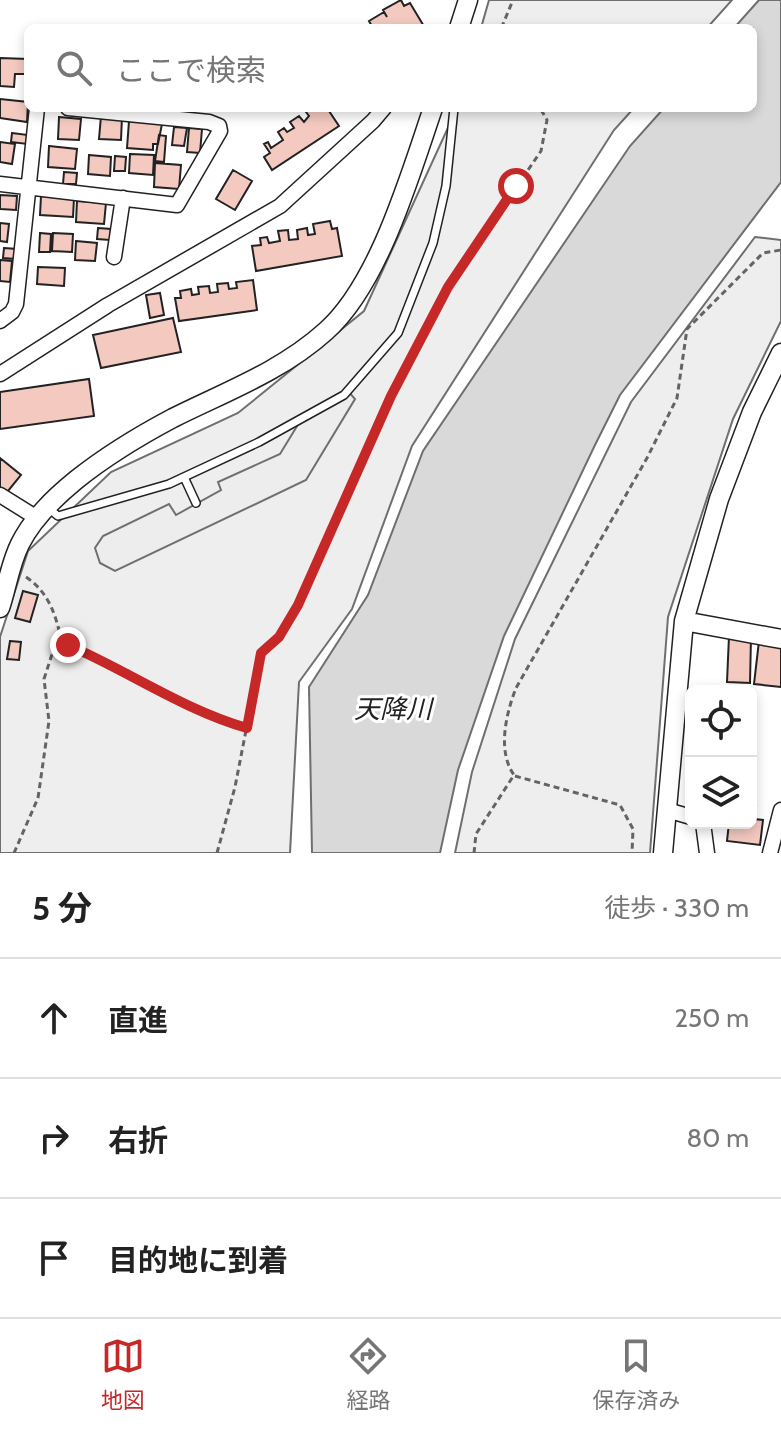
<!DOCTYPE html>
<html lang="ja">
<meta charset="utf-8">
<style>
:root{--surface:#fff;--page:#f2f2f2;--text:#222;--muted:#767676;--line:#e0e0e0;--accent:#c62828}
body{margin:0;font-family:Cabin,"Noto Sans JP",sans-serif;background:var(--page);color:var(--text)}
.controls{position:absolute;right:24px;bottom:24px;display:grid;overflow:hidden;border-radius:12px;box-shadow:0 4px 12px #0003}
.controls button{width:72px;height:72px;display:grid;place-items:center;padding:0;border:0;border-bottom:2px solid var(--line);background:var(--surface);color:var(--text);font:40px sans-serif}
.stop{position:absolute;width:24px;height:24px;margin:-18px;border:6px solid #c62828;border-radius:50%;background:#fff}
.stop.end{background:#c62828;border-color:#fff;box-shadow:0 2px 8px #0008}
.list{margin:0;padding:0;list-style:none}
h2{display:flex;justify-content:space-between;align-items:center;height:104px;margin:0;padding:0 32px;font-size:34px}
h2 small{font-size:26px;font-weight:400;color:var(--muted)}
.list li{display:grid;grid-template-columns:52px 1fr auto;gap:24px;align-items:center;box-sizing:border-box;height:120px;padding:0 32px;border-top:2px solid var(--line)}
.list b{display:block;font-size:30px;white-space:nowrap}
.list em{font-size:26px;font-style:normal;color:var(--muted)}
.icon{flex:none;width:44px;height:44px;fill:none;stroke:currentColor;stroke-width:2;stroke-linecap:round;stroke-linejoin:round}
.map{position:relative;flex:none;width:781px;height:853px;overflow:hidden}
.search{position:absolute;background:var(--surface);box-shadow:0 4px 12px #0003;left:24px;right:24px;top:24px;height:88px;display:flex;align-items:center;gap:20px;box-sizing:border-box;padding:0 28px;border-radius:12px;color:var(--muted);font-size:30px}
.sheet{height:464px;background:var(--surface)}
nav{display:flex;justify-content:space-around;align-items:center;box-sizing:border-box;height:112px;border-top:2px solid var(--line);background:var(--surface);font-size:22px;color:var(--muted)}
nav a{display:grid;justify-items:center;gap:4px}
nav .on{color:var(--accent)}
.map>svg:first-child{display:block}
.green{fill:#eee;stroke:#6f6f6f;stroke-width:2}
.parking{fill:#ededed;stroke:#6f6f6f;stroke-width:2}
.water{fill:#d9d9d9;stroke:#6f6f6f;stroke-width:2}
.building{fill:#f3c9c0;stroke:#222;stroke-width:2}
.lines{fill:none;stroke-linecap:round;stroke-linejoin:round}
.service-casing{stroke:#222;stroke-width:10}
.minor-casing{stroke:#222;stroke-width:17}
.tertiary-casing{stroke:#222;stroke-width:21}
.path{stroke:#646464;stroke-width:3;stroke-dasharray:6 4;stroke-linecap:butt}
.service{stroke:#fff;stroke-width:7}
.minor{stroke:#fff;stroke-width:14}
.tertiary{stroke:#fff;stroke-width:18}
.route{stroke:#c62828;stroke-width:10}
.labels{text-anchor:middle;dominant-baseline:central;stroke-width:6;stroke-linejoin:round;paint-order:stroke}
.water-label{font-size:26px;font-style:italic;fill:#222;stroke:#fff}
</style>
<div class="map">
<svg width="781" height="853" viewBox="0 0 781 853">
<rect width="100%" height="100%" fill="#fff"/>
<path class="green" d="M489,0h243l-25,28h-226z
M457,108h177l-20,22 -202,316 -60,163 -53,73 -9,171h-290v-216l28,-86 83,-79 127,-59 126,-102z
M755,237l26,3v81l-48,98 -65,198 -18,236h-195l17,-81 43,-133 116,-237z"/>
<path class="parking" d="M348,391l7,8 -49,81 -191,91 -15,-8 -5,-15 8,-12 66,-32 7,11 45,-25 -3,-8 62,-28 22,-36z"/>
<path class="water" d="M759,0h22v182l-161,213 -25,50 -91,191 -46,134 -18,83h-128l-3,-166 59,-92 55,-144 207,-305 34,-38h89v-80h-19z"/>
<path class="building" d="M401,0l3,6 6,-3 15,25h-52l-4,-7 15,-9 3,5 -4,-7z
M0,58l28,1 -1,15h-12l-1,13 -14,-1z
M0,99l28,3 -1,20 -27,-4z
M303,108h24l12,18 -67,44 -8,-13 6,-4 -6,-9 4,-2 3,6 12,-8 -5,-8 6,-4 3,4 7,-4 -4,-6 9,-6 5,6 5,-6z
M101,116l21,1 -1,23 -22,-1z
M59,117l22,2 -2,21 -21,-1z
M129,121l33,3 -4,20h-5v6l-26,-2z
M174,127l13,1 -3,18 -12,-1z
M189,128l13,1 -2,24 -13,-1z
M12,133l16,2 -1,9 -16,-2z
M159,135l7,1 -2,26 -9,-1z
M0,142l15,2 -3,20 -12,-2z
M49,146l28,3 -2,20 -27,-2z
M130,154l24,1 -1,20 -24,-2z
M89,155l22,2 -1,19 -22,-2z
M115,156l11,1 -1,14h-11z
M155,163l26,2 -2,24 -25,-2z
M233,170l19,11 -17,29 -19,-11z
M64,172l13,1 -1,11h-13z
M0,195l17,1 -1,14 -16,-1z
M41,196l33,2 -1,19 -33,-2z
M77,201l29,2 -2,21 -28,-2z
M330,221l2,8 5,-1 5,28 -86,15 -4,-25 9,-1 -1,-7 7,-1 2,6 11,-2 -2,-10 10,-1 1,10 9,-1 -1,-9 10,-2 1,7 7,-1 -2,-10z
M0,223l9,1 -2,18 -7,-1z
M98,228l13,1 -1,11 -13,-1z
M40,233l11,1 -1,18h-11z
M53,233l20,1 -1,18 -20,-1z
M76,241l21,2 -2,18 -20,-1z
M4,248l13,1 -1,10 -13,-1z
M0,260l12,1 -2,21 -10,-1z
M38,267l27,1 -1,18 -27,-2z
M253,280l4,30 -78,11 -4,-23h6l-1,-7 11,-2 1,6 7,-1 -1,-7 11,-1 1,7 8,-1 -1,-8 11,-1 1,6 8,-1 -1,-6z
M160,293l4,22 -14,3 -4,-23z
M173,318l8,34 -80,16 -8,-33z
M89,379l5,37 -94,13v-37z
M0,458l21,17 -17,21 -4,-4z
M23,591l15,4 -8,27 -15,-4z
M729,636l22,1 -1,46 -23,-1z
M10,641l11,1 -2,18 -12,-1z
M759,641l22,4v42l-27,-3z
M751,806h5l-2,13 9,1 -3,25 -33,-4 2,-18h22z"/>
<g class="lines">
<g class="service-casing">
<path id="service" d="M184,477l12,26
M47,507l11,9 111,-32 90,-42 85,-47 54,-62 35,-90 13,-57 8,-78"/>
</g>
<g class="minor-casing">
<path id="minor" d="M0,184l177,21 43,-74 -1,-5 -10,-4 -141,-14
M114,257l9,-59
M0,321l12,-9 4,-8 21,-196
M0,374l108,-69 172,-99 93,-85 11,-13
M0,495l37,23
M667,810l24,7
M703,823l4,30
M770,853l11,-43"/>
</g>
<g class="tertiary-casing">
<path id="tertiary" d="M459,28l9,-28
M0,608c7,-21 10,-44 20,-64 13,-26 34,-46 56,-64 30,-24 63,-44 97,-62 52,-26 109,-47 153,-87 53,-47 84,-156 107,-223
M684,621l97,18
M663,853l21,-232 35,-122 33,-87 29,-59"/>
</g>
<path class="path" d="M504,28l-1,-4 10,-24
M26,577c24,16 31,41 36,68
M515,776l105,29 13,24 -1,24
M14,853l24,-55 11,-77 -5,-42 11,-34c48,2 111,53 156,72 11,5 24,7 36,11
M217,853l18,-66 26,-134 18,-16 19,-32 93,-209 57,-109 93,-136 6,-31 -7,-12
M474,853l2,-19 38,-59c-17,-24 -8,-61 2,-87l131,-230 30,-60 10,-69 76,-76 18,-3"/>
<use href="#service" class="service"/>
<use href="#minor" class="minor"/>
<use href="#tertiary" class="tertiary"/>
</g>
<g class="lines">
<path class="route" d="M68,645c60,26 116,65 179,83l14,-75 18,-16 19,-32 93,-209 57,-109 68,-101"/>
</g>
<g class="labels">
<g class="water-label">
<text x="393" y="709">天降川</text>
</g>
</g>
</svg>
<div class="controls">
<button><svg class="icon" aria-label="locate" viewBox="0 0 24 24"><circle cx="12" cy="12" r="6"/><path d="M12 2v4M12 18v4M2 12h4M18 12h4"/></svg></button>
<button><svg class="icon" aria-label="layers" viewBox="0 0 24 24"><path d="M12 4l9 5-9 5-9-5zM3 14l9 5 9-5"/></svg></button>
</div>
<div class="stop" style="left:516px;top:186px"></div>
<div class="stop end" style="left:68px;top:645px"></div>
<div class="search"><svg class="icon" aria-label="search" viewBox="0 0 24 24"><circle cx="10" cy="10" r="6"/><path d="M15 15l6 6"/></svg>ここで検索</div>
</div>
<section class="sheet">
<h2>5 分<small>徒歩 · 330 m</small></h2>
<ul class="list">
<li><svg class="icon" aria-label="ahead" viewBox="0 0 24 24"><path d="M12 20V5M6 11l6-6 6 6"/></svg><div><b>直進</b></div><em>250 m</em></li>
<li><svg class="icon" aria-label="right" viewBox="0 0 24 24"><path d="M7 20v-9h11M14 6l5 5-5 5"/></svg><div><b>右折</b></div><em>80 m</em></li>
<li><svg class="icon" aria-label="arrive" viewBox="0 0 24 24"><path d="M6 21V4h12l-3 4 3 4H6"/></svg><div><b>目的地に到着</b></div></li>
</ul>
</section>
<nav>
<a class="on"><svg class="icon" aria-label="map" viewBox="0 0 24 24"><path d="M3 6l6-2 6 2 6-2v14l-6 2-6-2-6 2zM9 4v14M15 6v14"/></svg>地図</a>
<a><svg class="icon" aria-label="directions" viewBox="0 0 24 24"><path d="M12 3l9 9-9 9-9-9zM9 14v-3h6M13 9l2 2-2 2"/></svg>経路</a>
<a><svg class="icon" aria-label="saved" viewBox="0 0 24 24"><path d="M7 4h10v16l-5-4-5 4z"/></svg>保存済み</a>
</nav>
